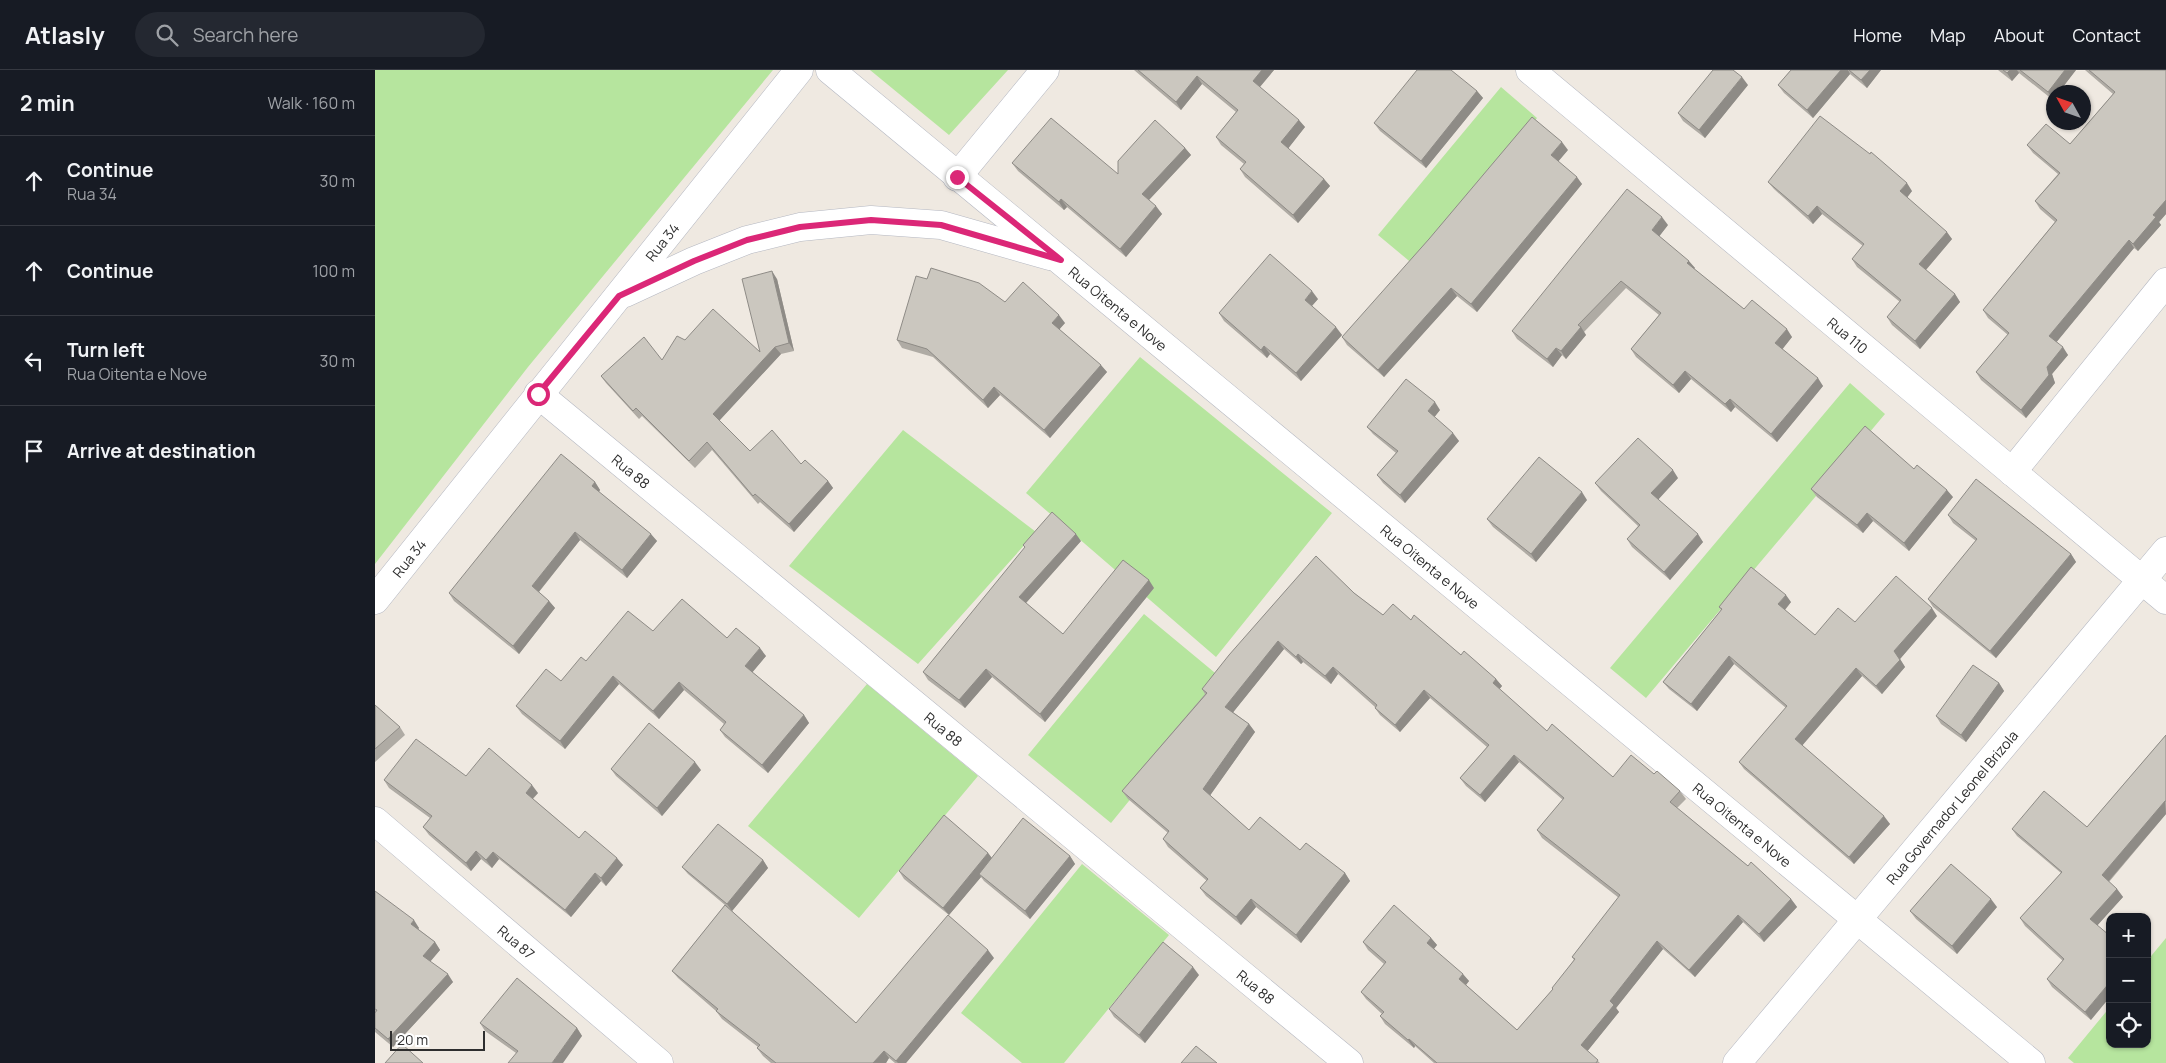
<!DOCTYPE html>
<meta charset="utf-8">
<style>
:root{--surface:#171b24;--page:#242831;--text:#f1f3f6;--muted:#9ea1a6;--line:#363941}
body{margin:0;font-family:Manrope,sans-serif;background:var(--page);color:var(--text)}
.controls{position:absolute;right:15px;bottom:15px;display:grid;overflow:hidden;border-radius:10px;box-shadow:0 1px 4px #0004}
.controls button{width:45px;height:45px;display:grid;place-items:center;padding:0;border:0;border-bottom:1px solid var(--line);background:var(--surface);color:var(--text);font:25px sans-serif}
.compass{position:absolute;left:1671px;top:15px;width:45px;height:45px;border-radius:50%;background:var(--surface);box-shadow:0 1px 4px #0004;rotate:310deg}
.scale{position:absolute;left:15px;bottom:12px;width:95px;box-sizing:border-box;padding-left:5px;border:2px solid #2e2e2e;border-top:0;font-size:14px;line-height:18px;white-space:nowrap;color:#2e2e2e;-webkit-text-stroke:4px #fff;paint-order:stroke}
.stop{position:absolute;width:15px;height:15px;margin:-11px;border:4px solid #db2777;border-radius:50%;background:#fff}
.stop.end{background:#db2777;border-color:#fff;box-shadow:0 1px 5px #0008}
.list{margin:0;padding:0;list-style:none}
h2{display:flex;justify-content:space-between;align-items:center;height:65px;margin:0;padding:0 20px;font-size:21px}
h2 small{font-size:16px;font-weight:400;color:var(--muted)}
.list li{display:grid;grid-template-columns:32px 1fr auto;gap:15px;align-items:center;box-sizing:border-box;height:90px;padding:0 20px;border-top:1px solid var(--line)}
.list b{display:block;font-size:19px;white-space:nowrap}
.list p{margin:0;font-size:16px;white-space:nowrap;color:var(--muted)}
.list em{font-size:16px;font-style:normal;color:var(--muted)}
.icon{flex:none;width:28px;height:28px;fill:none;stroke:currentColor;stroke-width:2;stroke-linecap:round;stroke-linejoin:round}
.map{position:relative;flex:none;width:1791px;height:993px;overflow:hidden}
header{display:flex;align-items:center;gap:30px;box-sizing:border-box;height:70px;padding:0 25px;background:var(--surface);border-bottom:1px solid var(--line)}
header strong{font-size:24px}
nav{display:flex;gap:28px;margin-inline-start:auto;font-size:18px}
.search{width:350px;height:45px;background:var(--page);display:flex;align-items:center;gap:12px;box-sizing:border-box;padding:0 18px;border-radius:28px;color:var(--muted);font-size:19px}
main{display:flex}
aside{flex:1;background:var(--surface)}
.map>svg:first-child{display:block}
.green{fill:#b6e59e}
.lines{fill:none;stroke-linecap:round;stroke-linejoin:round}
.minor-casing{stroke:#b4b7c1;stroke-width:29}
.minor{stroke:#fff;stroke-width:28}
.wall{fill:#afaba4}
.shaded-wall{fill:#8e8b86}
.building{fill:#cbc7bf;stroke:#8e8b86}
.route{stroke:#db2777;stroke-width:6}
.labels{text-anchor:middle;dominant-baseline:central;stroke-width:4;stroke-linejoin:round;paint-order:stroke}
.street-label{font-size:14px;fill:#2e2e2e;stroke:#fff}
</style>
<header>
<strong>Atlasly</strong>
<div class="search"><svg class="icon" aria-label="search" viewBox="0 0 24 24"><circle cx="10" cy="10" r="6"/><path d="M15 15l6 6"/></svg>Search here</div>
<nav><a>Home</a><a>Map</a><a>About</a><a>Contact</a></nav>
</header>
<main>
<aside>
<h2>2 min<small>Walk · 160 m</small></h2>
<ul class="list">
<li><svg class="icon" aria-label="ahead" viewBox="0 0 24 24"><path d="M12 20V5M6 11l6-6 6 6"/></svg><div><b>Continue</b><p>Rua 34</p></div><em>30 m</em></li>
<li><svg class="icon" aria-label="ahead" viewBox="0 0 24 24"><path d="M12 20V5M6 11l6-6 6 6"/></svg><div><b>Continue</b></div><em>100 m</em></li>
<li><svg class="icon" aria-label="left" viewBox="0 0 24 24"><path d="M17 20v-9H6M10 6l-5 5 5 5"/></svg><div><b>Turn left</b><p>Rua Oitenta e Nove</p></div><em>30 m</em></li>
<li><svg class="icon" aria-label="arrive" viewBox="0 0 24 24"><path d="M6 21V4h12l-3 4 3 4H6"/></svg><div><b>Arrive at destination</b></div></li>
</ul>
</aside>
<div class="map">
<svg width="1791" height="993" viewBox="0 0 1791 993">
<rect width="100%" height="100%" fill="#efe9e1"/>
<path class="green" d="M0,0h398l-245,297 -153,197z
M495,0h138l-59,65z
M1126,17l36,31 -123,147 -36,-30z
M765,287l192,156 -116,144 -190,-164z
M1475,313l35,31 -239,284 -36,-30z
M528,360l133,102 -118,132 -129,-98z
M769,544l82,68 -115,141 -83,-68z
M492,614l111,92 -119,142 -111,-92z
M707,794l87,71 -105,128h-42l-61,-50z
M1791,868v125h-92l-6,-5 42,-51v37h37v-83z"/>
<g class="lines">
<g class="minor-casing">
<g id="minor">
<path id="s1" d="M455,0l1201,993"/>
<path id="s2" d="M1155,0l636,530"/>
<path d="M582,107l88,-107"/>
<path d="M250,223l69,-32 53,-21 53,-13 71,-7 70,5 109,31"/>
<path id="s3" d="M163,324l811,669"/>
<path d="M1637,402l154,-190"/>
<path id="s4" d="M0,530l424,-530"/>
<path id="s5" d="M0,751l284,242"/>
<path id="s6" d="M1362,993l429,-512"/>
</g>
</g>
<use href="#minor" class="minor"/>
</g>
<path class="wall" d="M759,0h140l-14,17 45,40 -17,21 36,31 6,7 -32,37 -53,-46 -5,-8 4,-5 -23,-19 -5,-8 20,-25 -34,-28 -21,26z
M1416,0h90l-14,18 -17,-14 -37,44 -29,-25 -6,-8z
M1623,0h78l-17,22h-6v8l-34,-27 -7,8z
M1710,0h81v144l-7,8 2,3 -23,26 -4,-3 -78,94 12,13 -16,19 3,9 -29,35 -45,-38 -5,-8 32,-37 -20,-17 -5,-8 72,-88 -15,-13 -5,-8 23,-27 -25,-21 -6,-8 43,-1 43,-50z
M1373,15l-43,53 -22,-17 -5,-8z
M1102,21l6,7 -57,70 -46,-37 -6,-8z
M810,78l6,7 -42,45 13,14 -36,43 -59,-50 -3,3 -46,-39 -6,-8 106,11z
M1193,80l-10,11 24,23 -105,128 -20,-16 -73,81 -37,-32 -5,-8z
M1393,112l144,9 -5,6 45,42 -26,31 29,24 5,8 -40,47 -28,-24 -5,-8 13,-15 -43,-35 -5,-8 11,-13 -41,-32 -9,10 -39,-35z
M1293,155l-9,11 36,32 -1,1 50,40 48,28 -10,12 41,37 -46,56 -42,-35 -4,5 -40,-33 -12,14 -43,-36 -5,-8 28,-34 -33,-27 -42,44 2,3 -20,24 -4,-4 -9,12 -36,-28 -5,-8z
M402,209l17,72 -13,3 -62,67 31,30 51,13 27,17 5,7 -39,44 -34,-30 -2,2 -46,-54 -17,18 -53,-52 -3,3 -33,-36 -5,-7 61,-16 23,-20 75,12z
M943,229l-6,7 30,29 -41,46 -31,-27 -3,4 -43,-37 -5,-8z
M630,232l60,21 -6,6 48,43 -57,66 -50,-43 -12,13 -55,-51 -31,-9 -5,-8z
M1065,340l-6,7 25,24 -54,62 -22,-20 -6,-8 19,-22 -23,-19 -6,-7z
M1303,408l-20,21 45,43 -33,38 -38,-33 -5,-8 11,-13 -37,-35 -6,-8z
M220,412l5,8 -1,2 58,49 -30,37 -47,-38 -41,52 10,9 6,7 -36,46 -65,-53 -5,-8z
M1436,419l142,8 -44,54 -36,-30 -10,12 -46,-36z
M1212,430l-51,62 -43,-35 -6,-8z
M1573,445l123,39 5,8 -80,96 -63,-51 -5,-8 48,-58 -23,-18z
M706,471l-55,62 37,31 91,-46 -109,134 -53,-45 -27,31 -37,-28 -5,-8 102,-124 -2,-3z
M979,523l29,22 28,5 85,59 6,7 -3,3 48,42 66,46 41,-3 26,17 6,8 -9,9 71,58 43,33 6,8 -33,35 -21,-20 -48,55 -32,-28 -47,59 3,4 -32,39 13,12h-166l-19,-17 -1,2 -29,-24 -5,-8 2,-2 -16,-15 -5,-7 23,-28 -16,-14 -5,-8 68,-4 6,7 -3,4 35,32 -3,4 51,45 36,-41 21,-29 -2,-3 47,-59 -77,-60 -5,-8 26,-30 -44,-38 -34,40 -19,-16 -6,-8 27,-31 -57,-49 -30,34 -20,-17 -5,-7v-1l-37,-33 -7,10 -28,-22 -2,2 -17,-15 -51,63 16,12 6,8 -45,63 39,35 51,20 45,23 5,8 -49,62 -45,-36 -15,18 -35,-29 -6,-8 7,-7 -39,-34 -5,-8 5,-6 -40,-34 -6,-8 83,-97 -3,-5z
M1416,532l-6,8 30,25 40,-13 82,-6 -37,43 5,8 -23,27 -20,-18 -60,69 88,79 -36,40 -110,-95 -5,-7 47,-54 -52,-44 -37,47 -28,-22 -6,-7 58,-72 -2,-3z
M278,561l74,7 39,18 -14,16 52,43 5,8 -41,50 -43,-36 -5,-7 4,-6 -40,-34 -25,29 -40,-35 -54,65 -43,-35 -6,-8 45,-25 25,-20z
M1624,613l5,8 -38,51 -25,-18 -5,-8z
M0,635l25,22 5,8 -30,27z
M1791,665v79l-57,68 8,7 6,8 -26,28 -6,95 -39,-33 -5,-8 16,-18 -38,-35 -5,-8 41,-45 -44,-37 -5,-7 75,-2z
M236,699l90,1 -39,46 -46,-40z
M91,706l72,17 -5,6 46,39 44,27 -17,21 -5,-5 -30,36 -72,-58 -7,9 -11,-9 -10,12 -42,-36 -6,-8 7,-9 -41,-30 -5,-8z
M613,783l4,5 78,-2 5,8 -45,55 -46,-38 -3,-4 -32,38 -45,-36 -5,-8z
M388,790l5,8 -36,43 124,112 138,-65 -88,105h-11l-6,-5 -3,5h-115l-8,-7 -6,-8 1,-1 -36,-28 -6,-8 -38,-33 -6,-7 53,-66 -37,-31 -6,-7z
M0,821l44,37 -1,1 17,13 5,8 -10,12 23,20 -60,65 -18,-15v-19h1l-1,-1z
M1622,837l-40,47 -41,-35 -6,-8z
M824,905l-54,68 -31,-26 -5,-8z
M105,953l97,5 5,8 -66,17 -31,-22z"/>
<path class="shaded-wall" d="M887,0h12l-16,19 -5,-8z
M1466,0h7l2,4 -37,44 -6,-8z
M1495,0h11l-14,18 -6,-8z
M1635,0h7l2,3 -7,8 -5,-8z
M1690,0h11l-17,22h-6v8l-5,-8z
M822,6l5,8 -21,26 -5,-8z
M1367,7l6,8 -43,53 -6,-8z
M1102,21l6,7 -57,70 -5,-7z
M924,50l6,7 -18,23 -6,-8z
M1187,72l6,8 -11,13 -6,-8z
M810,78l6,7 -44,47 -5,-8z
M1202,107l5,7 -105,128 -6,-8z
M949,109l6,7 -32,37 -5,-8z
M1532,113l5,8 -6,8 -6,-8z
M686,129l6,8 -3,3 -5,-8z
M1791,130v14l-7,8 2,3 -23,26 -5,-7 20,-29z
M781,136l6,8 -36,43 -6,-8z
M1442,136l5,8 -9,10 -5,-8z
M1287,147l6,8 -10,13 -6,-8z
M1572,162l5,7 -28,33 -5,-8z
M1754,170l5,8 -79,96 -6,-8z
M1314,191l6,7 -3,3 -5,-8z
M397,201l5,8 17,72 -5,-8z
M1076,218l6,8 -73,81 -6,-7z
M937,221l6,8 -8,9 -5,-8z
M1580,224l5,8 -40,47 -5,-8z
M684,245l6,8 -7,8 -6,-8z
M961,257l6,8 -41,46 -5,-8z
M1206,257l5,8 -20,24 -5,-8z
M1412,259l5,8 -11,14 -6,-8z
M889,276l6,8 -3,4 -6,-8z
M400,277l6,7 -63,68 -5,-8z
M1688,277l5,8 -16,19 3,9 -29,35 -5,-8 26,-43z
M1181,278l6,7 -9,12 -6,-8z
M726,295l6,7 -57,66 -6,-8z
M1310,301l6,8 -12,14 -6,-8z
M1443,308l5,8 -46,56 -6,-8z
M619,317l6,8 -12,13 -5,-8z
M1355,329l5,8 -4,5 -6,-8z
M1060,332l5,8 -7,9 -5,-8z
M1078,363l6,8 -54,62 -5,-8z
M1298,400l5,8 -21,23 -6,-8z
M453,411l5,7 -39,44 -5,-8z
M220,412l5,8 -3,4 -5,-8z
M1572,420l6,7 -44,54 -5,-8z
M1207,422l5,8 -51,62 -5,-8z
M1492,443l6,8 -10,12 -6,-8z
M200,462l5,8 -43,54 -5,-8z
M276,464l6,7 -30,37 -5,-8z
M701,464l5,7 -56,63 -6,-7z
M1323,464l5,8 -33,38 -6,-8z
M1696,484l5,8 -80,96 -6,-7z
M774,510l5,8 -109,134 -5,-8z
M1411,525l5,7 -8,10 -5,-8z
M174,531l6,7 -36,46 -6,-8z
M1557,538l5,8 -37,43 5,8 -23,27 -6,-8 18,-35z
M903,571l6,8 -53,66 -6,-8z
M385,578l6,8 -15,18 -6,-8z
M923,584l5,8 -2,2 -5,-7z
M1354,586l5,8 -37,47 -6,-7z
M958,597l5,7 -7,10 -6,-8z
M1481,598l6,8 -61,71 -6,-8z
M611,599l6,8 -27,31 -6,-8z
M238,606l6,8 -54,65 -5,-8z
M1121,609l6,7 -4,5 -5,-8z
M304,612l5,8 -25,29 -6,-8z
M1624,613l5,8 -38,51 -5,-7z
M1049,620l6,8 -30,34 -5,-7z
M429,645l5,8 -41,50 -6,-8z
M874,654l6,8 -46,65 -6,-8z
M1139,685l5,7 -34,40 -5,-7z
M320,692l6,8 -39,46 -5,-8z
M157,715l6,8 -7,7 -5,-7z
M1790,731l1,13 -59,69 -5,-8z
M1509,746l6,8 -36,40 -5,-7z
M101,781l5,8 -10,12 -5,-8z
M118,782l6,7 -7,9 -6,-8z
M613,783l6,8 -15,13 2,3 -32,38 -6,-7z
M695,786l5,8 -45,55 -5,-8z
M242,788l6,7 -17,21 -5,-8z
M388,790l5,8 -36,43 -5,-7z
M220,803l6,8 -30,36 -6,-7z
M970,803l5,8 -49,62 -5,-8z
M1742,819l6,8 -27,30 -6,-8z
M876,829l5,8 -15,18 -5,-8z
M1416,829l6,8 -33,35 -5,-8z
M1616,829l6,8 -40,47 -5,-8z
M1363,845l5,7 -48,55 -6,-7z
M39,850l5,8 -3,4 -5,-8z
M1056,868l6,7 -5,6 -5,-8z
M1282,871l6,8 -47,59 3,4 -33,41 -5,-8 29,-44z
M60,872l5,8 -12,14 -5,-8z
M613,880l6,8 -88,105h-8l-2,-2z
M818,897l6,8 -54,68 -6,-8z
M73,904l5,8 -60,65 -5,-8z
M1088,904l6,7 -4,5 -6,-7z
M1735,912v15l-19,23 -6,-8z
M202,958l5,8 -19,27h-11z
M1034,969l6,7 -1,2 -6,-8z
M509,981l5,7 -3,5h-13z"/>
<path class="building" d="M763,0h124l-9,11 46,39 -18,22 43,37 -31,36 -53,-46 6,-7 -30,-25 22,-27 -41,-34 -21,26z
M1042,0h34l26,21 -56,70 -47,-38z
M1338,0h20l9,7 -43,53 -21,-17z
M1416,0h50l-34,40 -29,-25z
M1474,0h21l-9,10z
M1628,0h7l-3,3z
M1645,0h45l-17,22z
M1714,0h77v130l-13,15 3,2 -23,27 -4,-4 -80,96 14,11 -16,20 2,8 -28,35 -45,-38 33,-39 -26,-23 74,-90 -22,-19 25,-28 -33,-28 19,-21 24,20 45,-52z
M1445,46l50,38 1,-2 36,31 -7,8 47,41 -28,32 36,30 -40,47 -28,-24 14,-17 -49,-41 12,-15 -47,-38 -9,10 -40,-34z
M1157,47l30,25 -11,13 26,22 -106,127 -20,-16 -73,82 -36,-33 87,-98z
M676,48l67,56v-13l37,-41 30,28 -43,46 14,12 -36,43 -59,-50 -2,3 -47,-39z
M1252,119l35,28 -10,13 37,31 -2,2 57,46 8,-9 35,29 -12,14 43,35 -47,56 -41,-35 -5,5 -40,-33 -12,14 -42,-36 30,-36 -40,-32 -43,44 3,2 -20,24 -5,-3 -9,11 -35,-28z
M895,184l42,37 -7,9 31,27 -40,46 -32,-27 -3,4 -42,-37z
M556,198l48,15 26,19 18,-20 36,33 -7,8 49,42 -57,65 -50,-43 -11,13 -56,-51 -30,-9 19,-64 11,3z
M397,201l17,72 -14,4 -62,67 37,37 22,-21 29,34 4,-4 23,21 -39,43 -34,-30 -2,2 -46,-54 -18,19 -53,-53 -3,3 -32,-35 43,-39 18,23 15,-24 8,4 28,-31 47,43 -18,-73z
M1031,309l29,23 -7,9 25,22 -53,62 -23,-20 21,-24 -31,-24z
M1490,356l49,43 3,-4 30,25 -43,53 -37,-30 -10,12 -46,-36z
M1263,368l35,32 -22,23 47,41 -34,38 -37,-33 13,-14 -45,-42z
M186,384l34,28 -3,4 59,48 -29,36 -47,-38 -43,54 17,15 -36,45 -64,-53z
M1164,387l43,35 -51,62 -44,-35z
M1601,409l95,75 -81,97 -62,-52 49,-60 -29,-24z
M677,442l24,22 -57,63 44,37 60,-74 26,20 -109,134 -54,-45 -27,31 -36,-28 102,-125 -2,-2z
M941,486l38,37 29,22 10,-11 18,16 3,-5 47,40 3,-4 32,28 -3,4 54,48 5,-7 61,53 18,-22 23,19 3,-3 23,20 -10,11 78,64 3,-4 40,37 -32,35 -21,-19 -49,55 -32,-29 -47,60 4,4 -33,40 17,15 -2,3h-159l-28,-24 -1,1 -28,-24 4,-4 -23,-20 25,-30 -23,-20 31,-37 37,33 -4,5 36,31 -4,5 58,51 36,-41 -1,-1 23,-29 -3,-2 48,-62 -83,-65 27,-32 -50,-43 -34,40 -20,-17 29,-33 -65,-55 -29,35 -20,-17 2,-3 -44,-38 -8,9 -27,-22 -2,3 -18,-16 -53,66 24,17 -46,65 46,41 11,-13 40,33 6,-7 39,30 -49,62 -45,-36 -15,18 -36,-29 8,-9 -45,-40 6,-8 -47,-40 85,-98 -5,-4 27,-34z
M1376,497l35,28 -8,9 37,31 23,-27 17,14 41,-46 36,32 -38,43 6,9 -24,26 -20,-18 -61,71 89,77 -35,41 -110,-95 48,-56 -58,-50 -38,48 -28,-22 59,-73 -3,-2z
M307,529l45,39 9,-10 24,20 -15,18 59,49 -42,50 -42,-35 6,-8 -47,-40 -26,29 -40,-35 -53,65 -44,-35 30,-37 15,12 20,-24 5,4 42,-50 25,20z
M1598,595l26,18 -38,52 -25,-19z
M0,635l25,22 -25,22z
M274,653l46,39 -38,46 -46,-39z
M1791,665v66h-1l-63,74 15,14 -27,30 19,16 -2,2 3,3v42l-25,30 -38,-33 17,-20 -44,-41 42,-46 -50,-43 32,-38 43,36z
M41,669l50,37 23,-28 43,37 -6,8 53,45 6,-7 32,27 -16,20 -6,-5 -30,37 -72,-58 -7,8 -10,-9 -10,12 -43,-36 9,-11 -48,-36z
M569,745l44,38 -45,55 -44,-37z
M648,748l47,38 -45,55 -46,-37z
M343,754l45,36 -36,44 -45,-37z
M1576,794l40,35 -39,47 -42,-35z
M0,821l39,29 -3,4 24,18 -12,14 25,18 -60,65 -13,-11v-15l2,-3 -2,-1z
M350,835l131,118 92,-108 40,35 -92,111 -12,-10 -11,12h-97l-19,-15 3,-3 -44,-34 2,-2 -46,-38z
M788,872l30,25 -54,68 -30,-26z
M142,908l60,50 -25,35h-44l10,-12 -38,-28z
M27,974l21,19h-38z
M821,976l21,17h-36z"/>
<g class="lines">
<path class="route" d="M163,324l81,-98 75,-35 53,-21 53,-13 71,-7 70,5 120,35 -104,-83"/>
</g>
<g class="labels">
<g class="street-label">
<text stroke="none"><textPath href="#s4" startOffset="459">Rua 34</textPath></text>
<text stroke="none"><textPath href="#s1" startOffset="374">Rua Oitenta e Nove</textPath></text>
<text stroke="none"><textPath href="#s2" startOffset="414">Rua 110</textPath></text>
<text stroke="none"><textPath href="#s3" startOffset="121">Rua 88</textPath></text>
<text stroke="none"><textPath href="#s4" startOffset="54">Rua 34</textPath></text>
<text stroke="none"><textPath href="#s1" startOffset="779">Rua Oitenta e Nove</textPath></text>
<text stroke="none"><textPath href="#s3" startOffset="526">Rua 88</textPath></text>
<text stroke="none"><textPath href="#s6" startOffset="334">Rua Governador Leonel Brizola</textPath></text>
<text stroke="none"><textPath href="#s1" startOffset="1184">Rua Oitenta e Nove</textPath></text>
<text stroke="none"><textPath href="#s5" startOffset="186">Rua 87</textPath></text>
<text stroke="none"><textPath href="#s3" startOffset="931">Rua 88</textPath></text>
</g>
</g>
</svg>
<div class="controls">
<button>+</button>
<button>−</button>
<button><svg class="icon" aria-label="locate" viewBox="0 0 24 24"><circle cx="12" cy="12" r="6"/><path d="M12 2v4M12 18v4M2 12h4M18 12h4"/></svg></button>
</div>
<svg class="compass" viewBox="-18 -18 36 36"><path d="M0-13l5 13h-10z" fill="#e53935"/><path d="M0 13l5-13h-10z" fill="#9ea1a6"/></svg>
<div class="scale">20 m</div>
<div class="stop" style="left:163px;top:324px"></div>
<div class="stop end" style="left:582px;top:107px"></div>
</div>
</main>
